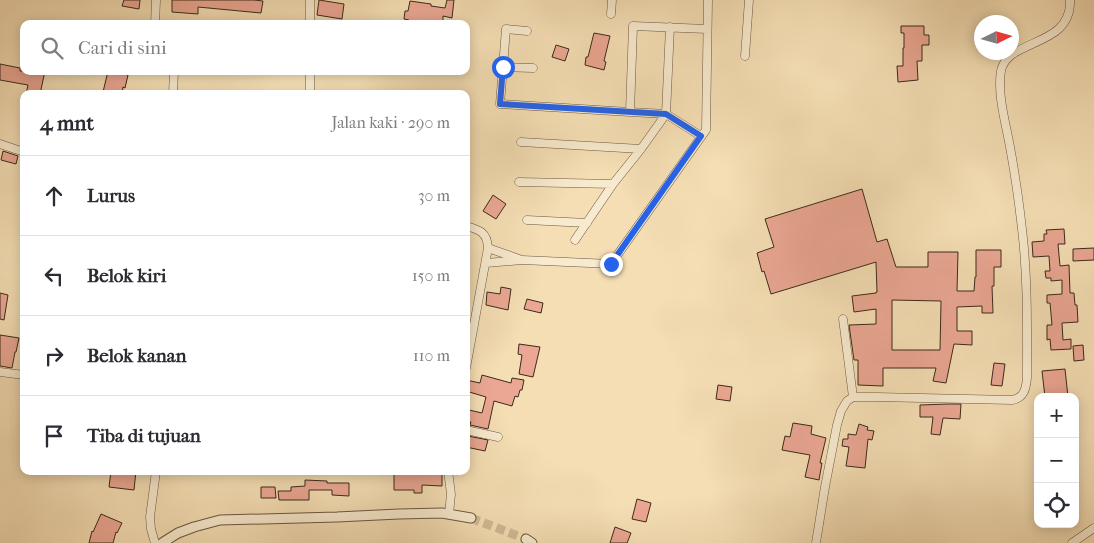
<!DOCTYPE html>
<html lang="id">
<meta charset="utf-8">
<style>
:root{--surface:#fff;--page:#f2f2f3;--text:#2b2b33;--muted:#7c7c81;--line:#e1e1e2}
body{margin:0;font-family:"IM FELL French Canon",serif;background:var(--page);color:var(--text)}
.controls{position:absolute;right:15px;bottom:15px;display:grid;overflow:hidden;border-radius:10px;box-shadow:0 2px 12px #0003}
.controls button{width:45px;height:45px;display:grid;place-items:center;padding:0;border:0;border-bottom:1px solid var(--line);background:var(--surface);color:var(--text);font:25px sans-serif}
.compass{position:absolute;left:974px;top:15px;width:45px;height:45px;border-radius:50%;background:var(--surface);box-shadow:0 2px 12px #0003;rotate:85deg}
.stop{position:absolute;width:15px;height:15px;margin:-11px;border:4px solid #2563eb;border-radius:50%;background:#fff}
.stop.end{background:#2563eb;border-color:#fff;box-shadow:0 1px 5px #0008}
.list{margin:0;padding:0;list-style:none}
h2{display:flex;justify-content:space-between;align-items:center;height:65px;margin:0;padding:0 20px;font-size:21px}
h2 small{font-size:16px;font-weight:400;color:var(--muted)}
.list li{display:grid;grid-template-columns:32px 1fr auto;gap:15px;align-items:center;box-sizing:border-box;height:80px;padding:0 20px;border-top:1px solid var(--line)}
.list b{display:block;font-size:19px;white-space:nowrap}
.list em{font-size:16px;font-style:normal;color:var(--muted)}
.icon{flex:none;width:28px;height:28px;fill:none;stroke:currentColor;stroke-width:2;stroke-linecap:round;stroke-linejoin:round}
.map{position:relative;flex:none;width:1094px;height:543px;overflow:hidden}
.search{position:absolute;background:var(--surface);box-shadow:0 2px 12px #0003;left:20px;top:20px;width:450px;height:55px;display:flex;align-items:center;gap:12px;box-sizing:border-box;padding:0 18px;border-radius:10px;color:var(--muted);font-size:19px}
.panel{position:absolute;background:var(--surface);box-shadow:0 2px 12px #0003;left:20px;top:90px;width:450px;height:385px;border-radius:10px}
.map>svg:first-child{display:block}
.building{fill:#eba793;stroke:#3b2a1b;fill-rule:evenodd}
.lines{fill:none;stroke-linecap:round;stroke-linejoin:round}
.tertiary-tunnel{stroke:#d0ba95;stroke-width:9;stroke-dasharray:9 4.5;stroke-linecap:butt}
.minor-casing{stroke:#6a5741;stroke-width:9}
.tertiary-casing{stroke:#6a5741;stroke-width:11}
.minor{stroke:#f8eace;stroke-width:8}
.tertiary{stroke:#f8eace;stroke-width:9}
.route{stroke:#2563eb;stroke-width:6}
</style>
<div class="map">
<svg width="1094" height="543" viewBox="0 0 1094 543">
<rect width="100%" height="100%" fill="#f5deb4"/>
<filter id="stains"><feTurbulence type="fractalNoise" baseFrequency=".004" numOctaves="4"/><feColorMatrix values="0 0 0 0 .2 0 0 0 0 .09 0 0 0 0 .02 0 0 0 .5 -.17"/></filter>
<radialGradient id="worn" r=".72"><stop offset=".6" stop-color="#630" stop-opacity="0"/><stop offset="1" stop-color="#630" stop-opacity=".3"/></radialGradient>
<path class="building" d="M124,0h16l-1,9 -17,-3z
M172,0h82l9,1 -2,12 -63,-6v7l-26,-2z
M319,0l25,4 -2,15 -25,-4z
M447,0h7l-2,18 -9,-2v8h-35l1,-4 -5,-1 1,-8h3l2,-10 21,3v2l14,2z
M901,26h23v9h5v10h-7v16h-5l1,19 -20,2 -1,-16h6v-18h1v-15h-3z
M594,33l16,3 -6,25 2,1 -2,8 -19,-5 1,-8h2z
M556,45l13,4 -4,12 -13,-4z
M0,64l20,4v3h25l-5,23h-14l2,-9 -28,-5z
M108,71l20,4 -3,13 -2,-1 -1,7h-10l-9,-2z
M3,151l15,5 -2,8 -15,-4z
M862,189l15,53 10,-3 9,28h32v-15h30l-1,39h17l1,-14h1v-27h25v17h-7v19h-2l1,27h-11v-7l-25,1v24h15v14l-18,-1 -8,39 -13,-2 3,-13h-53v18l-25,-1v-25h-4l-5,-35 27,-1v-15l-22,3 -2,-16 24,-3v-1h1l-1,-30 -105,32 -7,-23 -2,1 -5,-19 17,-6 -9,-28zM892,300l49,1 -1,49h-48z
M493,195l13,9 -10,15 -13,-8z
M1064,229l1,15h-7l2,22 9,-1 1,28h4l1,12h2l1,17 -16,1 1,17 8,-1v10l-20,1 -1,-11 -3,1v-15h5l-2,-22h-3v-8l15,-1v-14l-11,1v-3h-5l-1,-7h5l-1,-15 -16,1 -1,-15 12,-1v-7h3l-1,-4z
M1094,248v12l-21,1v-12z
M501,287l10,2 -3,21 -22,-5 1,-13 13,2z
M0,293l8,2 -4,25 -4,-1z
M527,299l16,4 -2,10 -17,-4z
M0,335l19,3 -3,14h-1l-3,16 -12,-2z
M519,344l21,3 -7,30 -14,-3 3,-19 -4,-1z
M1083,345l1,15 -10,1 -1,-15z
M994,363l11,1 -3,22 -11,-1z
M1065,369l3,28h-23l-3,-26z
M482,375l29,8 1,-5 12,2 -2,10h-2l-2,7 -3,-1 -3,10 -18,-5 -6,28 -18,-4 1,-3 -4,-1 2,-11 13,3 4,-16 -20,-6v-11l14,3z
M718,385l14,2 -2,14 -14,-2z
M949,404h12l-1,15 -17,-1 -3,17 -9,-1 2,-17h-13v-12z
M793,423l19,3 -1,8 15,4 -6,25h2l-3,17 -14,-3 5,-22 -28,-5 3,-14 5,1z
M859,424l9,3 -1,3 7,1 -2,9 -4,-1 -3,29 -19,-2 3,-19 -7,-1 1,-7h5v-5l8,1z
M468,436l20,4 -3,11 -19,-4z
M111,471h25l-2,19 -25,-3z
M394,471h48v15l-20,-1v8h-8v-3h-20z
M305,480l22,1v2h22v13l-17,-1v-5h-23v10h-30l-1,-9h13v-4l14,-1z
M261,487h14l1,11h-15z
M637,499l14,4 -5,19 -14,-3z
M101,514l21,9 -5,10 -1,-1 -3,11h-24l3,-12 1,1z
M615,527l16,6 -4,10h-17z"/>
<g class="lines">
<path class="tertiary-tunnel" d="M471,518l55,21"/>
<g class="minor-casing">
<path id="minor" d="M611,14l1,-14
M155,24l1,-24
M310,24v-24
M527,31l-21,-2 -6,75 130,8 3,-86 74,3
M745,56l4,-56
M503,67l30,1
M173,94l1,-23
M310,94v-23
M630,112l36,2 35,22
M521,142l120,7
M0,144l24,8
M519,182l94,2
M527,220l60,3
M466,226c14,4 21,6 22,22l-22,120
M575,240l38,-56 28,-35 25,-35 4,-87
M488,248l31,11
M486,263l36,-3 89,4 95,-134 2,-130
M843,319l10,78
M0,372l24,3
M466,430l32,7
M448,471l3,23 -2,20
M155,543l-4,-14 -1,-12 6,-46
M816,543l9,-56 12,-62 4,-14 6,-10 6,-4h23l136,3c12,-2 14,-11 15,-22 0,-50 1,-99 -5,-149 -3,-27 -7,-55 -12,-82 -4,-23 -13,-53 -9,-76 6,-33 71,-23 69,-71
M1072,543l22,-15"/>
</g>
<g class="tertiary-casing">
<path id="tertiary" d="M526,539l6,4
M162,543l16,-10 16,-6 26,-7 117,-3 62,-3 43,-1 29,5"/>
</g>
<use href="#minor" class="minor"/>
<use href="#tertiary" class="tertiary"/>
</g>
<g class="lines">
<path class="route" d="M503,67l-3,37 166,10 35,22 -90,128"/>
</g>
<rect width="100%" height="100%" filter="url(#stains)"/>
<rect width="100%" height="100%" fill="url(#worn)"/>
</svg>
<div class="controls">
<button>+</button>
<button>−</button>
<button><svg class="icon" aria-label="locate" viewBox="0 0 24 24"><circle cx="12" cy="12" r="6"/><path d="M12 2v4M12 18v4M2 12h4M18 12h4"/></svg></button>
</div>
<svg class="compass" viewBox="-18 -18 36 36"><path d="M0-13l5 13h-10z" fill="#e53935"/><path d="M0 13l5-13h-10z" fill="#7c7c81"/></svg>
<div class="stop" style="left:503px;top:67px"></div>
<div class="stop end" style="left:611px;top:264px"></div>
<div class="search"><svg class="icon" aria-label="search" viewBox="0 0 24 24"><circle cx="10" cy="10" r="6"/><path d="M15 15l6 6"/></svg>Cari di sini</div>
<section class="panel">
<h2>4 mnt<small>Jalan kaki · 290 m</small></h2>
<ul class="list">
<li><svg class="icon" aria-label="ahead" viewBox="0 0 24 24"><path d="M12 20V5M6 11l6-6 6 6"/></svg><div><b>Lurus</b></div><em>30 m</em></li>
<li><svg class="icon" aria-label="left" viewBox="0 0 24 24"><path d="M17 20v-9H6M10 6l-5 5 5 5"/></svg><div><b>Belok kiri</b></div><em>150 m</em></li>
<li><svg class="icon" aria-label="right" viewBox="0 0 24 24"><path d="M7 20v-9h11M14 6l5 5-5 5"/></svg><div><b>Belok kanan</b></div><em>110 m</em></li>
<li><svg class="icon" aria-label="arrive" viewBox="0 0 24 24"><path d="M6 21V4h12l-3 4 3 4H6"/></svg><div><b>Tiba di tujuan</b></div></li>
</ul>
</section>
</div>
